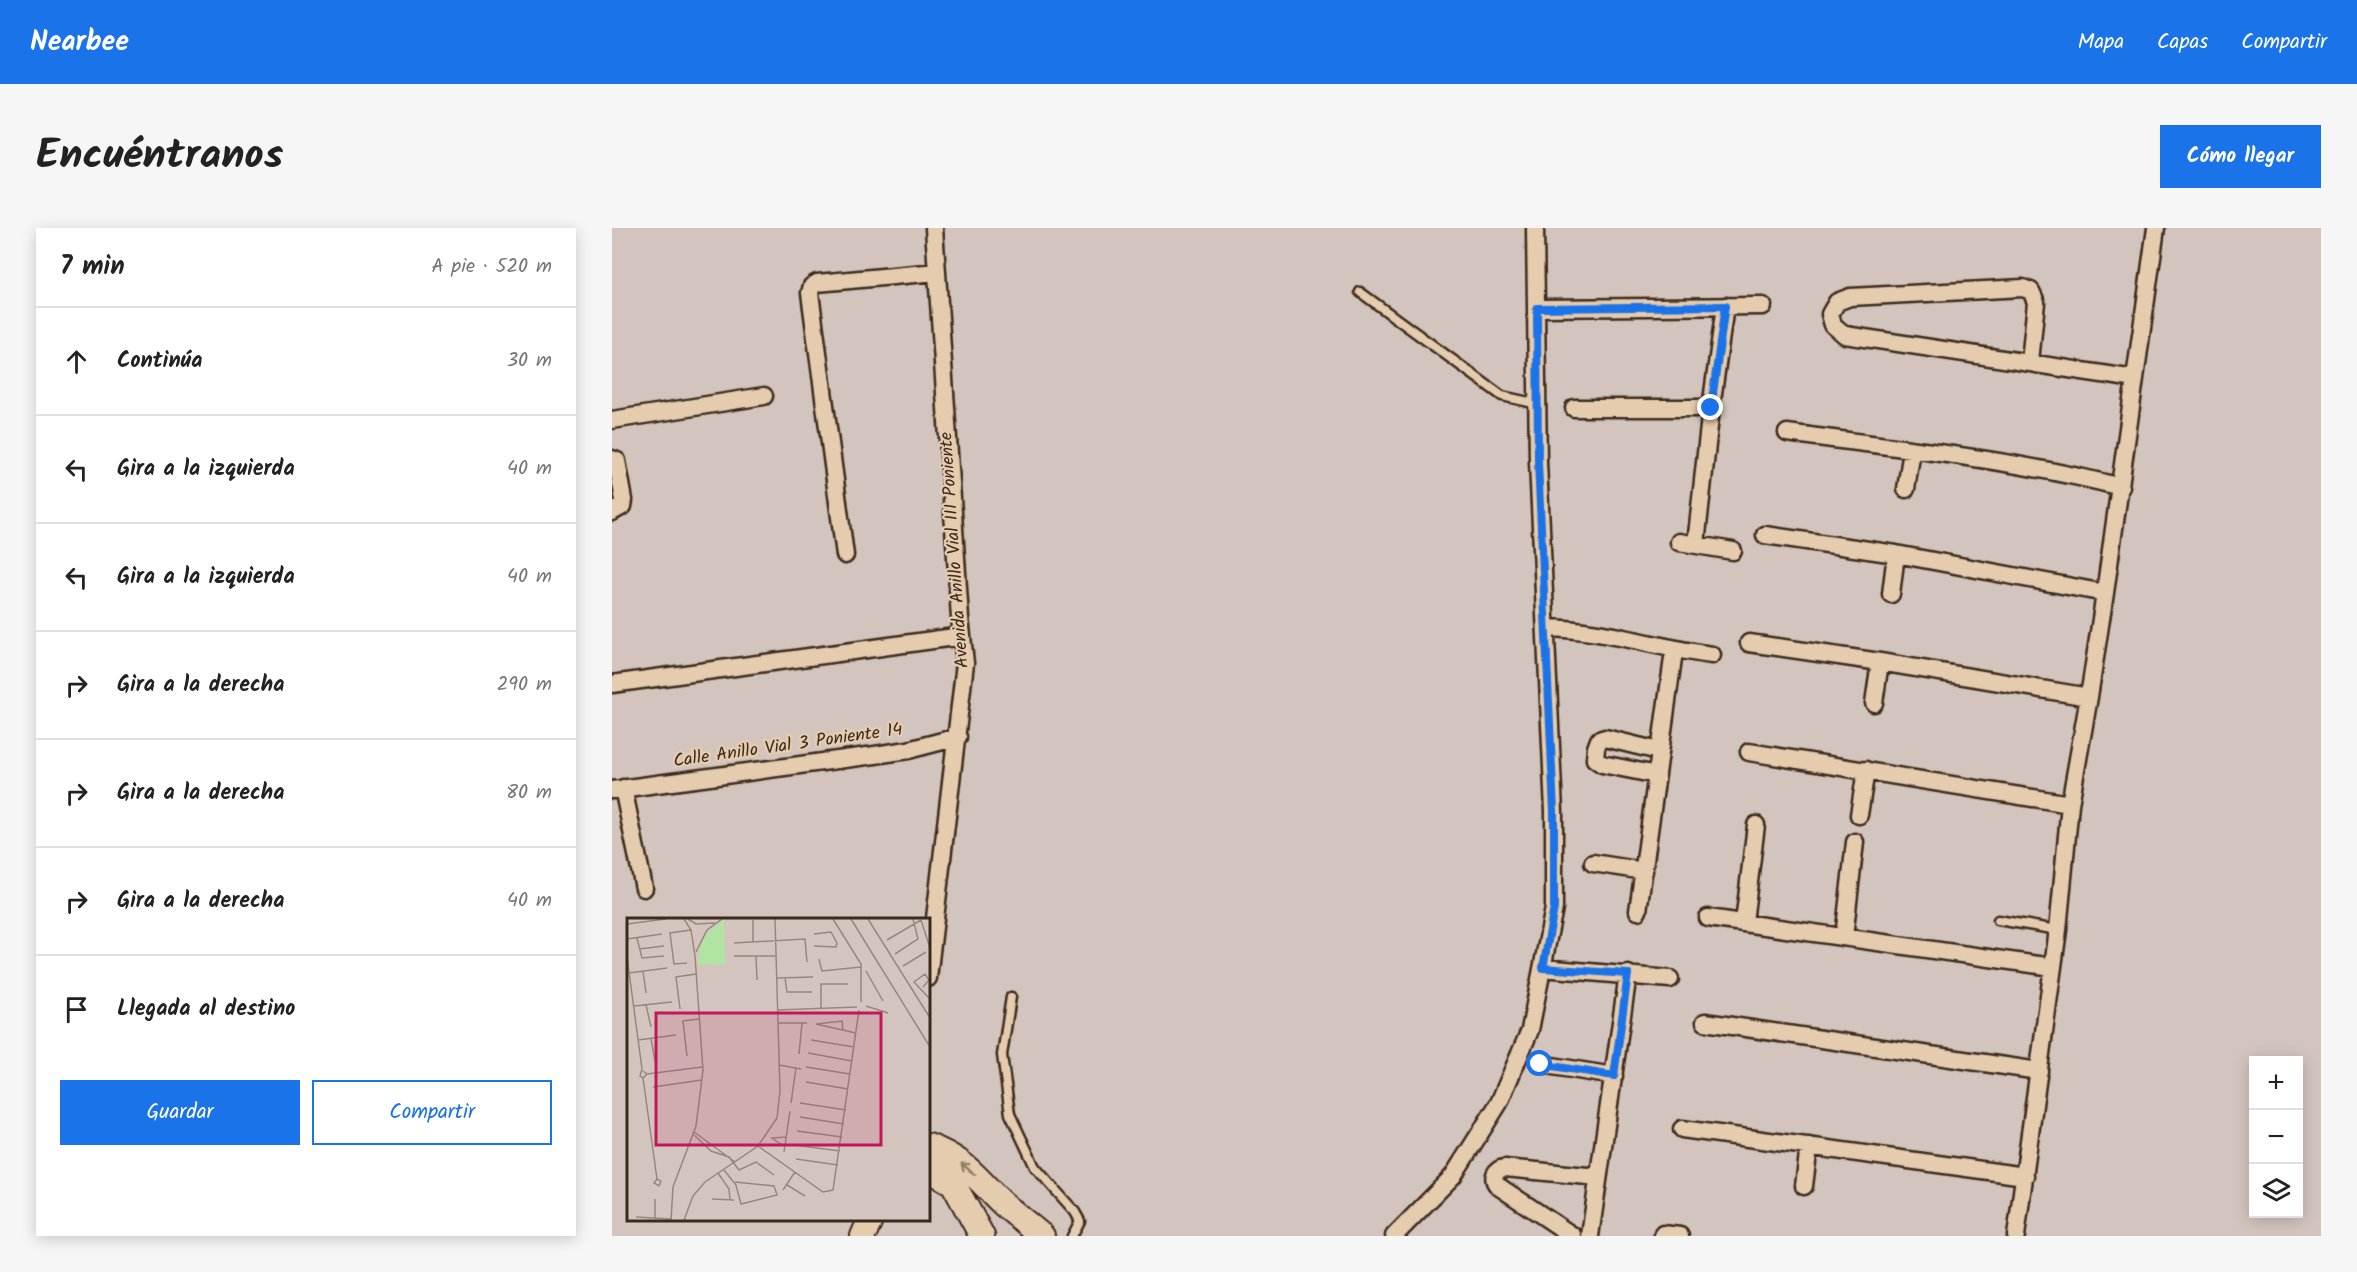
<!DOCTYPE html>
<html lang="es">
<meta charset="utf-8">
<style>
:root{--surface:#fff;--page:#f6f6f6;--text:#222;--muted:#767676;--line:#e0e0e0;--accent:#1a73e8}
body{margin:0;font-family:Kalam,sans-serif;background:var(--page);color:var(--text)}
.controls{position:absolute;right:18px;bottom:18px;display:grid;overflow:hidden;border-radius:0px;box-shadow:0 3px 15px #0003}
.controls button{width:54px;height:54px;display:grid;place-items:center;padding:0;border:0;border-bottom:2px solid var(--line);background:var(--surface);color:var(--text);font:30px sans-serif}
.stop{position:absolute;width:18px;height:18px;margin:-14px;border:4px solid #1a73e8;border-radius:50%;background:#fff}
.stop.end{background:#1a73e8;border-color:#fff;box-shadow:0 2px 6px #0008}
.list{margin:0;padding:0;list-style:none}
h2{display:flex;justify-content:space-between;align-items:center;height:78px;margin:0;padding:0 24px;font-size:26px}
h2 small{font-size:20px;font-weight:400;color:var(--muted)}
.list li{display:grid;grid-template-columns:39px 1fr auto;gap:18px;align-items:center;box-sizing:border-box;height:108px;padding:0 24px;border-top:2px solid var(--line)}
.list b{display:block;font-size:22px;white-space:nowrap}
.list em{font-size:20px;font-style:normal;color:var(--muted)}
.actions{display:flex;gap:12px;padding:18px 24px}
.actions a{flex:1;padding:14px 0;border:2px solid var(--accent);border-radius:0px;text-align:center;font-size:21px;color:var(--accent)}
.actions .main{background:var(--accent);color:#fff}
.icon{flex:none;width:33px;height:33px;fill:none;stroke:currentColor;stroke-width:2;stroke-linecap:round;stroke-linejoin:round}
.map{position:relative;flex:none;width:1709px;height:1008px;overflow:hidden;border-radius:0px}
header{display:flex;align-items:center;gap:36px;box-sizing:border-box;height:84px;padding:0 30px;background:var(--accent);color:#fff}
header strong{font-size:28px}
nav{display:flex;gap:33px;margin-inline-start:auto;font-size:21px}
.intro{display:flex;align-items:center;justify-content:space-between;box-sizing:border-box;height:144px;padding:0 36px}
h1{margin:0;font-size:42px}
.button{padding:15px 27px;border-radius:0px;background:var(--accent);color:#fff;font-size:21px;font-weight:700}
main{display:flex;gap:36px;padding:0 36px}
aside{flex:1;background:var(--surface);border-radius:0px;box-shadow:0 3px 15px #0003}
.map>svg:first-child{display:block}
.lines{fill:none;stroke-linecap:round;stroke-linejoin:round}
.lane-casing{stroke:#3b2a1e;stroke-width:13}
.street-casing{stroke:#3b2a1e;stroke-width:21}
.secondary-casing{stroke:#3b2a1e;stroke-width:28}
.lane{stroke:#e6ccae;stroke-width:8}
.street{stroke:#e6ccae;stroke-width:16}
.secondary{stroke:#e6ccae;stroke-width:24}
.oneway{stroke:#907b66}
.route{stroke:#1a73e8;stroke-width:8}
.labels{text-anchor:middle;dominant-baseline:central;stroke-width:4.5;stroke-linejoin:round;paint-order:stroke}
.street-label{font-size:18px;fill:#3b2a1e;stroke:#e6ccae}
.inset-road{fill:none;stroke:#96877e;stroke-width:1.5}
.view{fill:#c2185b;fill-opacity:0.15;stroke:#c2185b;stroke-width:3}
.inset-edge{fill:none;stroke:#3b2a1e;stroke-width:3}
</style>
<header>
<strong>Nearbee</strong>
<nav><a>Mapa</a><a>Capas</a><a>Compartir</a></nav>
</header>
<div class="intro"><h1>Encuéntranos</h1><a class="button">Cómo llegar</a></div>
<main>
<aside>
<h2>7 min<small>A pie · 520 m</small></h2>
<ul class="list">
<li><svg class="icon" aria-label="ahead" viewBox="0 0 24 24"><path d="M12 20V5M6 11l6-6 6 6"/></svg><div><b>Continúa</b></div><em>30 m</em></li>
<li><svg class="icon" aria-label="left" viewBox="0 0 24 24"><path d="M17 20v-9H6M10 6l-5 5 5 5"/></svg><div><b>Gira a la izquierda</b></div><em>40 m</em></li>
<li><svg class="icon" aria-label="left" viewBox="0 0 24 24"><path d="M17 20v-9H6M10 6l-5 5 5 5"/></svg><div><b>Gira a la izquierda</b></div><em>40 m</em></li>
<li><svg class="icon" aria-label="right" viewBox="0 0 24 24"><path d="M7 20v-9h11M14 6l5 5-5 5"/></svg><div><b>Gira a la derecha</b></div><em>290 m</em></li>
<li><svg class="icon" aria-label="right" viewBox="0 0 24 24"><path d="M7 20v-9h11M14 6l5 5-5 5"/></svg><div><b>Gira a la derecha</b></div><em>80 m</em></li>
<li><svg class="icon" aria-label="right" viewBox="0 0 24 24"><path d="M7 20v-9h11M14 6l5 5-5 5"/></svg><div><b>Gira a la derecha</b></div><em>40 m</em></li>
<li><svg class="icon" aria-label="arrive" viewBox="0 0 24 24"><path d="M6 21V4h12l-3 4 3 4H6"/></svg><div><b>Llegada al destino</b></div></li>
</ul>
<div class="actions"><a class="main">Guardar</a><a>Compartir</a></div>
</aside>
<div class="map">
<svg width="1709" height="1008" viewBox="0 0 1709 1008">
<rect width="100%" height="100%" fill="#d3c5be"/>
<filter id="ink" filterUnits="userSpaceOnUse"><feTurbulence type="fractalNoise" baseFrequency=".0167" numOctaves="2"/><feDisplacementMap in="SourceGraphic" scale="12" xChannelSelector="R" yChannelSelector="G"/><feConvolveMatrix kernelMatrix="1 2 1 2 8 2 1 2 1" color-interpolation-filters="sRGB"/></filter>
<g filter="url(#ink)">
<g class="lines">
<g class="lane-casing">
<path id="lane" d="M748,64l142,104 36,8
M1386,692l60,10
M399,769l-9,58 8,59 25,53 40,45 5,9 -8,15"/>
</g>
<g class="street-casing">
<path id="street" d="M925,80l226,-2
M1418,134l6,-60 -5,-11 -8,-3 -173,9 -13,5 -7,12 3,11 12,10 290,44
M962,180h137
M0,192l152,-24
M1175,205c111,15 225,26 334,54
M0,231l5,2 7,39 -1,6 -11,6
M1294,261l6,-39
M1153,307l131,19 209,39
M1067,314l54,9
M1084,316l15,-136 14,-102
M233,327l-35,-262 2,-7 5,-3 120,-11
M1279,366l5,-40
M935,400c56,1 110,20 165,27
M1137,415l131,19 209,35
M0,456l350,-48
M1262,475l6,-41
M1137,524l321,52
M1045,547l-55,-11 -7,-5 1,-11 3,-8 6,-2 54,13
M11,560l21,100
M0,562l263,-35 33,-5 50,-13
M1247,587l7,-45
M981,635l51,8
M1026,683l36,-260
M1096,690l345,49
M1132,694l12,-97
M1232,709l11,-95
M931,740l127,11
M316,750l37,-315 -5,-45 -26,-390
M1093,794l334,49
M928,836l74,12
M1070,901l343,47
M1192,958l5,-40
M1051,1006l17,2
M782,1008l59,-60 46,-73 31,-73 24,-122v-96l-16,-350 -3,-234
M961,1008l-75,-50c-7,-8 -3,-17 7,-18l93,9
M978,1008l38,-262
M1404,1008l42,-306 12,-126 19,-107 16,-104 51,-365"/>
</g>
<g class="secondary-casing">
<path id="secondary" d="M316,918c38,14 47,31 74,57 13,11 27,22 40,33
M316,941l25,14 29,53
M251,1008l7,-16"/>
</g>
<use href="#lane" class="lane"/>
<use href="#street" class="street"/>
<use href="#secondary" class="secondary"/>
</g>
<defs><path id="oneway-shaft" d="M-6 0H5M1.5-3L5.5 0L1.5 3" fill="none" stroke-width="1.6" stroke-linecap="round" stroke-linejoin="round" transform="scale(1.5)"/></defs>
<use class="oneway" href="#oneway-shaft" transform="translate(356 941) rotate(-140)"/>
</g>
<g class="lines" filter="url(#ink)">
<path class="route" d="M928,836l74,12 14,-102 -85,-6 11,-60v-96l-16,-350 -1,-154 188,-2 -14,102"/>
</g>
<g class="labels">
<g class="street-label">
<text transform="translate(343 322) rotate(-94)">Avenida Anillo Vial III Poniente</text>
<text transform="translate(176 518) rotate(-8)">Calle Anillo Vial 3 Poniente 14</text>
</g>
</g>
<g transform="translate(15 690)">
<rect width="303" height="303" fill="#d3c5be"/>
<path d="M97,2l1,44 -27,1 1,-16 7,-15z" fill="#b1e3a3"/>
<path class="inset-road" d="M61,1l8,5 19,-1M206,1l28,45v38M224,1l79,128M241,1l62,99M126,2v23M294,2l9,28M0,6l39,-5M187,16l17,-2 6,11 -1,4 -22,-1M10,20l5,20 22,-2M0,21l35,-5M260,22l34,-20M107,25l71,-4 2,23M12,31l25,-3M69,34l11,-22 15,-11M268,36l23,-15 -5,-20M107,38h42M129,38l1,24M0,39l15,112 -2,7 3,2 4,-4 -4,-3M192,41l3,12 39,-4M60,45l-13,1 -4,-31 21,-3M276,48l23,-14M16,53l3,22M239,53l17,30M2,55l38,-5M150,60l36,-1M158,60l2,14h25M296,69l6,-7 -4,-6 -11,8 16,17M19,87l5,22M7,88l38,-4M239,88l22,7M194,90v-24h27M53,91l-4,-32 20,-3M150,92l80,-3M151,105h29M189,106l40,9M189,106l26,-3 1,10M24,121l4,22M11,122l38,-5M184,122l43,7M181,135l44,8M172,136l3,-31M60,138l-4,-35 16,-2M152,147l22,4M179,149l44,7M20,156l55,-7M16,160l14,101 -3,4 5,3 2,-5 -4,-2M179,164l42,7M26,169l49,-7M164,185l5,-35M173,185l46,7M173,199l44,7M170,213l45,6M67,214l41,30M67,217l17,16 18,6 10,13 17,-8 18,13M167,227l46,6M131,228l65,46 10,-2 26,-180M158,229l-13,-9 14,-1M157,234l6,-41M169,241l42,6M97,252l12,15 5,19 36,-9 -3,-9 -39,-4M91,255l11,16 1,11M160,267l18,11M156,272l12,-18M85,281l22,1M9,299l35,2M28,300v-19M44,302l2,-33 23,-61 7,-56 -8,-114 -4,-26 -7,-11M57,302l9,-24 12,-14 53,-36 19,-28 3,-28 -5,-171"/>
<path class="view" d="M29,95h225v132h-225z"/>
<rect width="303" height="303" class="inset-edge"/>
</g>
</svg>
<div class="controls">
<button>+</button>
<button>−</button>
<button><svg class="icon" aria-label="layers" viewBox="0 0 24 24"><path d="M12 4l9 5-9 5-9-5zM3 14l9 5 9-5"/></svg></button>
</div>
<div class="stop" style="left:928px;top:836px"></div>
<div class="stop end" style="left:1099px;top:180px"></div>
</div>
</main>
